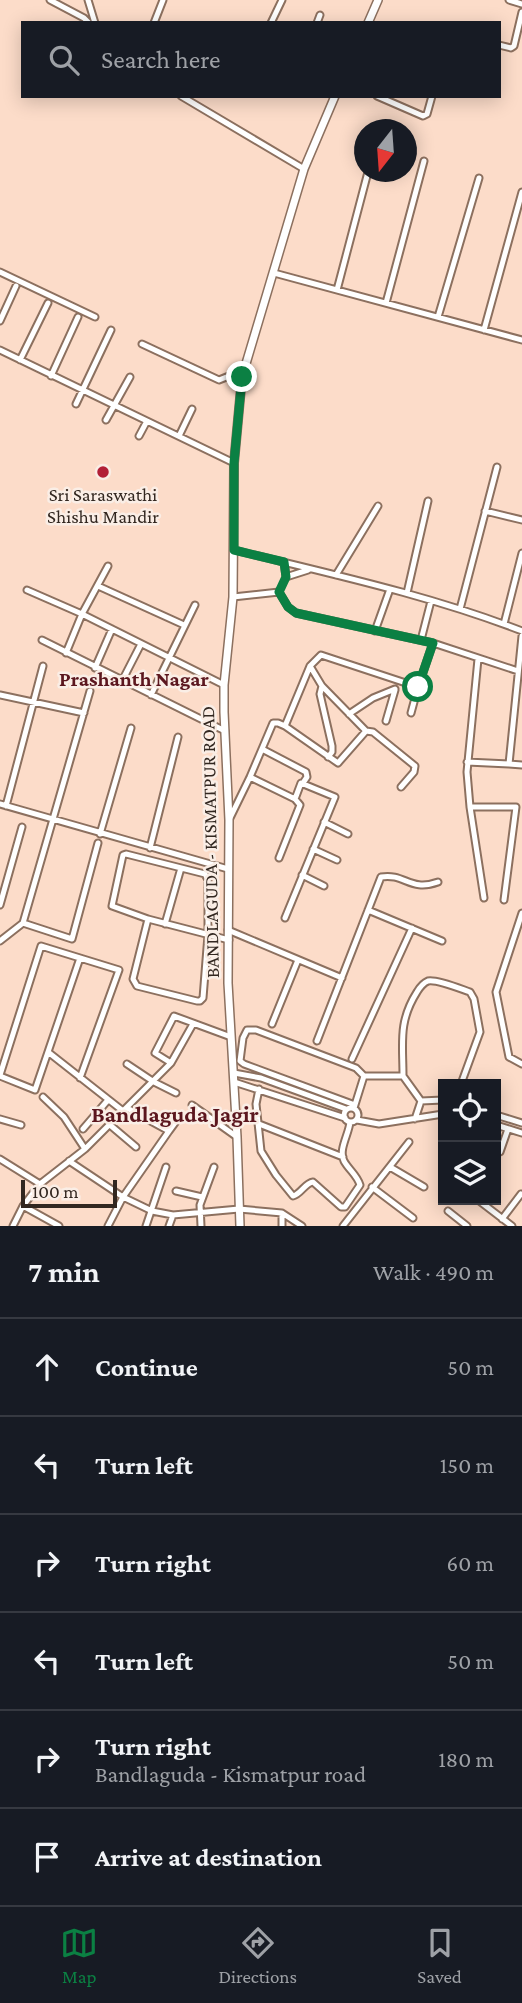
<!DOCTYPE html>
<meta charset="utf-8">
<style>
:root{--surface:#171b24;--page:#20242c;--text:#f1f3f6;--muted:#9ea1a6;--line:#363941;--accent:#0b8043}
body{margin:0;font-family:"Crimson Pro",serif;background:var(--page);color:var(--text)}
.controls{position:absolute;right:21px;bottom:21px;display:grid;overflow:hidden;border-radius:0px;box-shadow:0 4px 18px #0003}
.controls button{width:63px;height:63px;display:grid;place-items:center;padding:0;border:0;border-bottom:2px solid var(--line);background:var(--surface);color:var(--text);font:35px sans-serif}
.compass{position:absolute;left:354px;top:119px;width:63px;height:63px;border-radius:50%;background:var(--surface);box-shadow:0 4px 18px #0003;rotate:197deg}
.scale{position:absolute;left:21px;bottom:18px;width:96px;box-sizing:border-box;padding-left:7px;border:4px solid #322720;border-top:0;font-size:19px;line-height:24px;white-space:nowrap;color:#322720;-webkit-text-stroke:5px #faeee6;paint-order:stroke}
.stop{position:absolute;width:21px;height:21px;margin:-16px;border:5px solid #0b8043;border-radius:50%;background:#fff}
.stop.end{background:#0b8043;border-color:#fff;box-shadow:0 2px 7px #0008}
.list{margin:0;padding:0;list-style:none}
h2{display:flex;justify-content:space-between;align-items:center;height:91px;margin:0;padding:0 28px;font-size:30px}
h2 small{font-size:23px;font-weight:400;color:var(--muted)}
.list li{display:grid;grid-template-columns:46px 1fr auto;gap:21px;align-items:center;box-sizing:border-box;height:98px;padding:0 28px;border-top:2px solid var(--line)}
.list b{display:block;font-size:26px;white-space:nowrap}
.list p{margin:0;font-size:23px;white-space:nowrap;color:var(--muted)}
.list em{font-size:23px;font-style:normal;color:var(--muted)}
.icon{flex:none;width:38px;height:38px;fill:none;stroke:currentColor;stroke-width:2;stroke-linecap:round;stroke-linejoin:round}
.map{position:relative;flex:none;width:522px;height:1226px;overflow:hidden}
.search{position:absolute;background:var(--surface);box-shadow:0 4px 18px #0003;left:21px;right:21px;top:21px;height:77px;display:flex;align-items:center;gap:18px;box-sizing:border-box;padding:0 24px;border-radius:0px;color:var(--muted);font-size:26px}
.sheet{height:679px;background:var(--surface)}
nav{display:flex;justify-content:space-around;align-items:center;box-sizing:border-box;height:98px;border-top:2px solid var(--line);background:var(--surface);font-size:19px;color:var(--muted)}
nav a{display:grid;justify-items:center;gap:4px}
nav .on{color:var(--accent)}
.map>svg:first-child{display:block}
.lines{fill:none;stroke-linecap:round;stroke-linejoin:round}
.street-casing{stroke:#8c705f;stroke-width:9}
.secondary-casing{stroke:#8c705f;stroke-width:10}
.street{stroke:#fff;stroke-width:5}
.secondary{stroke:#fff;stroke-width:7}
.route{stroke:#0b8043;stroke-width:9}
.poi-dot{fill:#b21f37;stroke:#faeee6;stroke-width:2.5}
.labels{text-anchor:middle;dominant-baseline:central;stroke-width:5;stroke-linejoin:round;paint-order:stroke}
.poi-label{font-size:19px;fill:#322720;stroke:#faeee6}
.street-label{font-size:19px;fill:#322720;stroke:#faeee6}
.neighbourhood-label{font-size:21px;font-weight:bold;fill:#5b161e;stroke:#faeee6}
.quarter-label{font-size:23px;font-weight:bold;fill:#5b161e;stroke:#faeee6}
</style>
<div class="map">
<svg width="522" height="1226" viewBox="0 0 522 1226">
<rect width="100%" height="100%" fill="#fcdcc9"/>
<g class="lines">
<g class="street-casing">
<path id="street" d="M50,0l34,18 5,5
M88,0l7,23
M509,0l13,4
M154,23l9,-23
M271,23l11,-23
M317,23l3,-8
M499,45l12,3 3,-2 8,-34
M181,96l123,73
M377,96l46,20 4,-2 5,-18
M0,272l95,45
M274,273l248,67
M337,290l31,-118
M386,303l38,-142
M438,317l41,-139
M0,321l16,-35
M484,330l38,-138
M142,344l77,36 10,-4 14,-3
M0,350l234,113
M20,360l28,-57
M51,376l27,-59
M76,404l35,-74
M106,420l24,-43
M139,436l8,-15
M179,436l13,-27
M485,511l37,9
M234,550c97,24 195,45 288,81
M284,562l2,15 22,-7
M336,575l42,-69
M98,586l86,39
M27,590l55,24 142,71
M407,593l21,-92
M233,597l46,-5 9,15 8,6 137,30 85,28
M460,609l37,-142
M504,624l18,-71
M375,631l15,-42
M42,640l183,91
M421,640l10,-39
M66,653l16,-39 26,-48
M478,659l-11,113 3,35 14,91
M310,666l12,20 44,45 7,1 42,34 -1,6 -13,15
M95,668l17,-39
M122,681l19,-37
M322,686l-2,8 12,52v6l-4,5
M0,695l84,18
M151,695l44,-90
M411,713l7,-26 15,-44
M349,714l24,-16 22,-9
M386,721l9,-31
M285,726l25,-60 11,-11 97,32
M262,749l44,23 1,5 -4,6
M467,762l42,2 13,-128
M509,764l13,1
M250,777l45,22 6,-16 34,14 -50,121
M0,804l228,65
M6,806l37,-140
M470,807h46l-12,93
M230,818l20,-41 23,-54h5l7,3 53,37 28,-32
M324,822l24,12
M100,834l31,-106
M150,848l28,-111
M313,849l24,11
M279,858l21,-53 -5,-6
M302,875l22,11
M0,905l22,-78
M368,910l74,31
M522,913l-26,79 13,65 13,7
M148,919l-36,-13 11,-51 3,-1 79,20 3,6v55l-5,63 -3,3h-3l-60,-15 -4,-7 15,-60 81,21
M23,923l49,16 26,-96
M165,924l16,-56
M228,930l114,48
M0,941l23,-18 67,-232
M272,1024l26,-64
M317,1041l64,-164c24,-4 29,15 57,5
M48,1052l75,59
M352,1059l60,-131
M171,1063l-16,-10 19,-37 57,21
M127,1064l27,18 22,11
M234,1073l27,5 85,31
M0,1075l41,-129 78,24 -39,108
M0,1076l35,14 45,-132
M364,1076h39c0,-33 -5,-54 14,-84 3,-5 6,-9 11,-11 9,-2 33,8 42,11l4,7 6,33 -19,52
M403,1076l18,25
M234,1082l111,36
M259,1089l-3,15 5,47 15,24 17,21c8,-2 12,-13 20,-14l28,25h4l15,-22c-3,-10 -11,-15 -16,-24 -6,-11 5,-27 6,-39
M43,1097l21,20 21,32
M192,1105l45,32
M344 1115a7 7 0 1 1 14 0a7 7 0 1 1-14 0Z
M127,1108l42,23 8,-11
M354,1108l10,-32 -8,-8 -100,-38h-9l-4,8 -3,23 4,3 111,41
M496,1115l26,8
M0,1119l21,6
M415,1119l6,-18 22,-1
M357,1120l22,4 64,-10
M259,1124l84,33
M110,1125l26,22
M496,1125l26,8
M83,1129l25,-29
M500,1152l8,-23
M0,1159l40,25
M69,1161l54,36 29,14 21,4 66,-6 43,4 20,13
M390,1167l34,20
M372,1187l41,31
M176,1191l26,6
M478,1200l34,26
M23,1206l36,20
M448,1211l19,15
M282,1213v13
M502,1219l19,-25
M13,1226l10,-20 17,-22 45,-35 86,-86 22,-39
M108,1226l15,-29 46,-66
M146,1226l20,-59
M169,1226l4,-11
M201,1226l-1,-21 14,-38
M343,1226l66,-84"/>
</g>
<g class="secondary-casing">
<path id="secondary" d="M368,23l10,-23
M240,1226l-3,-89 -9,-154 1,-163 -5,-108v-27l9,-88 1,-134 8,-86 62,-208 31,-73"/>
</g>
<use href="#street" class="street"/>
<use href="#secondary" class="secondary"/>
</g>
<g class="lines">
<path class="route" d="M242,377l-8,86v87l50,12 2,15 -7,15 9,15 8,6 137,30 -15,44"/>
</g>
<circle class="poi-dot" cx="103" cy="472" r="7"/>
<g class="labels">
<g class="poi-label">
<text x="103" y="494">Sri Saraswathi<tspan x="103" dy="22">Shishu Mandir</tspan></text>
</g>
<g class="street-label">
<text transform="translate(210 842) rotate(-91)">BANDLAGUDA - KISMATPUR ROAD</text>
</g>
<g class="neighbourhood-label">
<text x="134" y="679">Prashanth Nagar</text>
</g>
<g class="quarter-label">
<text x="175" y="1114">Bandlaguda Jagir</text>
</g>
</g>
</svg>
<div class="controls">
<button><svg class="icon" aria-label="locate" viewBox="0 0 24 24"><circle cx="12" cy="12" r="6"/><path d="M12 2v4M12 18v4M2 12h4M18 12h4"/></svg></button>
<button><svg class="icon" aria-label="layers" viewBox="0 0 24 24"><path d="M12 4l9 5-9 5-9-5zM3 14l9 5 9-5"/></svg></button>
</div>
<svg class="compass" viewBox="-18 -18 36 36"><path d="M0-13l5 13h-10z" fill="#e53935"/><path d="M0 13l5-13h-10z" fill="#9ea1a6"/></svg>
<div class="scale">100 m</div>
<div class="stop" style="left:418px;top:687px"></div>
<div class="stop end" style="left:242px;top:377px"></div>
<div class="search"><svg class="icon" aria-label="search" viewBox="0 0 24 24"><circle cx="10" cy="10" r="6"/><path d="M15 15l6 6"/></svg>Search here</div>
</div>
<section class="sheet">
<h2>7 min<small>Walk · 490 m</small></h2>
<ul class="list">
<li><svg class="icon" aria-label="ahead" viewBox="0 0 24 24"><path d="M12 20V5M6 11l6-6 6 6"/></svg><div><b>Continue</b></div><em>50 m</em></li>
<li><svg class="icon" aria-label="left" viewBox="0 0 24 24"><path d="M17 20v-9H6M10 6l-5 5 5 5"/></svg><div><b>Turn left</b></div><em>150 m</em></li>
<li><svg class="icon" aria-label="right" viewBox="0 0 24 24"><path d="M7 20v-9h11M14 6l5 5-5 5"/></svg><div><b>Turn right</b></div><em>60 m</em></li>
<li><svg class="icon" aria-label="left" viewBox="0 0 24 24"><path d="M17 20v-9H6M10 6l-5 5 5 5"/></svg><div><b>Turn left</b></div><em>50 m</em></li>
<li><svg class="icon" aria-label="right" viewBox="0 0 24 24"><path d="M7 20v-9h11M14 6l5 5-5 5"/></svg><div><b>Turn right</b><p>Bandlaguda - Kismatpur road</p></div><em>180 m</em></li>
<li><svg class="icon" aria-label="arrive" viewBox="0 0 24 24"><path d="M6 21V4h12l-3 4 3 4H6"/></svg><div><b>Arrive at destination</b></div></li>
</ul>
</section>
<nav>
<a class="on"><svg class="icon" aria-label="map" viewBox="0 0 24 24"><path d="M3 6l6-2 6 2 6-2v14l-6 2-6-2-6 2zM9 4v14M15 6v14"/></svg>Map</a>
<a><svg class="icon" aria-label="directions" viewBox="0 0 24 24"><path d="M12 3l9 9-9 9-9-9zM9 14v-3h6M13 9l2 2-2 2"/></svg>Directions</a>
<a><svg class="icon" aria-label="saved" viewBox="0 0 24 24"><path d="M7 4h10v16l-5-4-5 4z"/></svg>Saved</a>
</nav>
